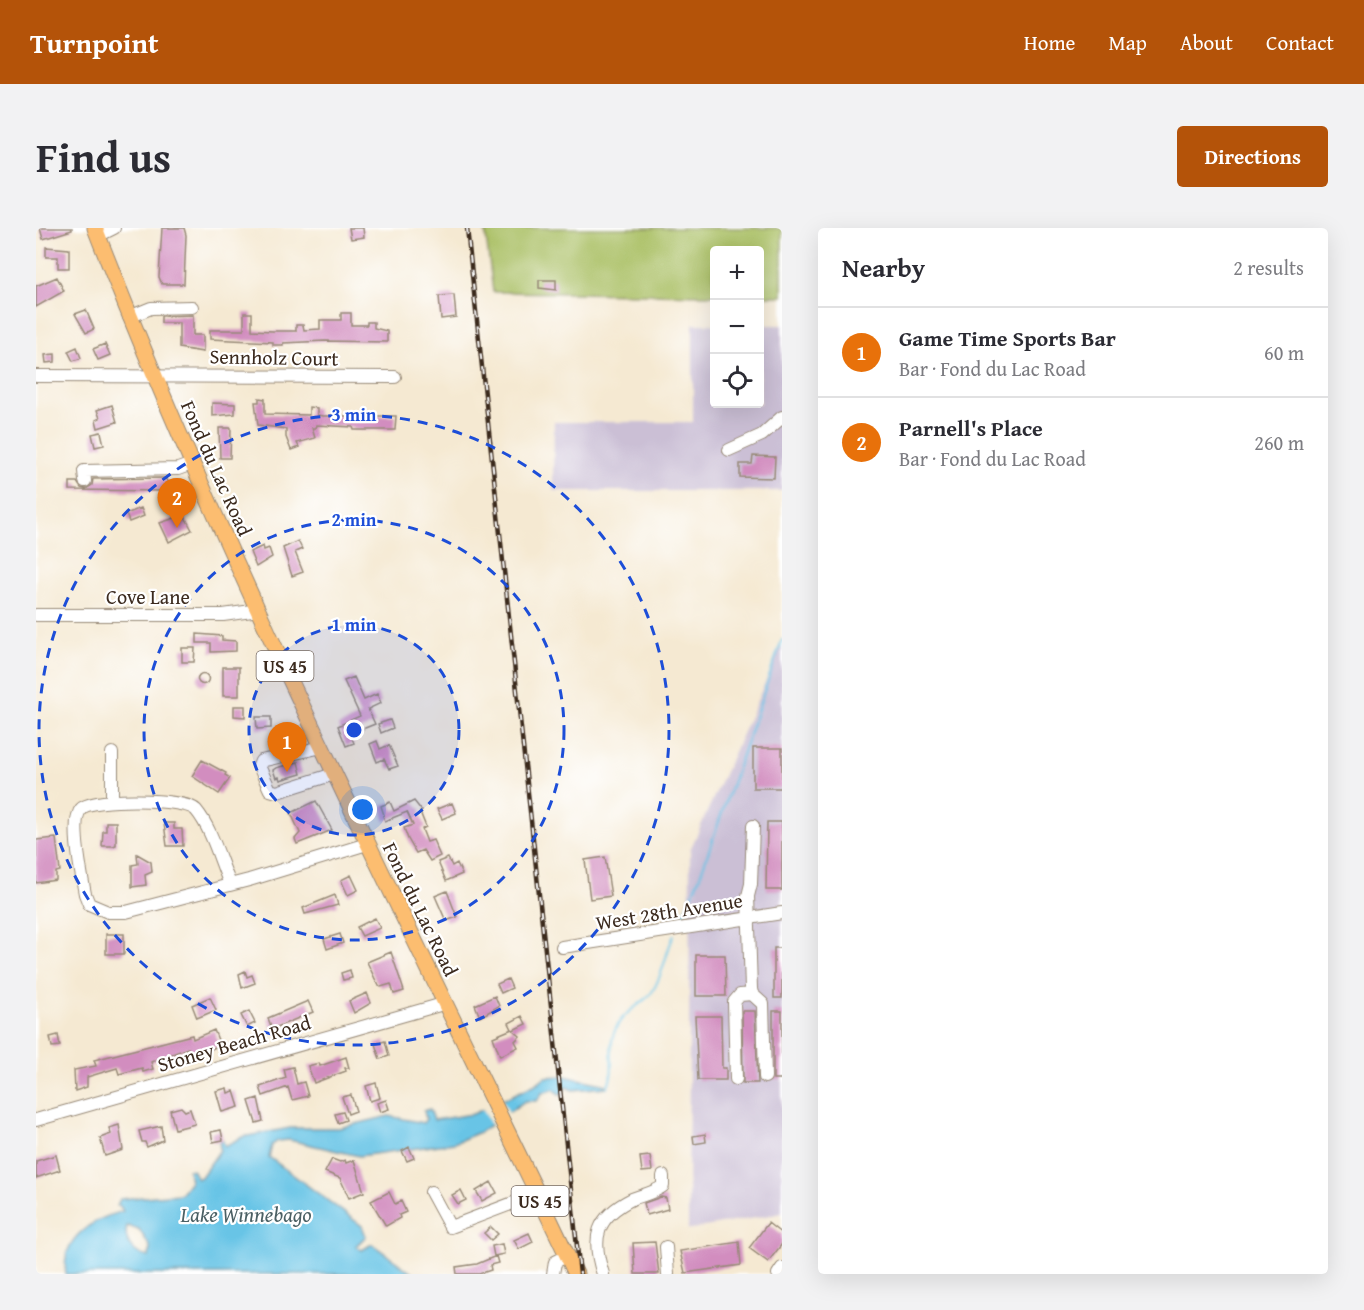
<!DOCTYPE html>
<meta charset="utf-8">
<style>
:root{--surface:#fff;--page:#f2f2f3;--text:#2b2b33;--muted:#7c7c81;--line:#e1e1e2;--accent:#b45309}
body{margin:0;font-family:"Gentium Book Plus",serif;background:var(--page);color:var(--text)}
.controls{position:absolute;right:18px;top:18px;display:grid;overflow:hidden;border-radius:6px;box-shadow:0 6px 24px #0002}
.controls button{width:54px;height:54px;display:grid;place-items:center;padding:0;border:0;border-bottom:2px solid var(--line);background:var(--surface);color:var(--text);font:30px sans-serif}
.you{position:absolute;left:327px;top:582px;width:21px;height:21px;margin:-15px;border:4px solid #fff;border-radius:50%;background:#1a73e8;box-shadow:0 0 0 9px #1a73e833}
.badge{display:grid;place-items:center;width:39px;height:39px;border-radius:50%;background:var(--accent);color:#fff;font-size:20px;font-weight:700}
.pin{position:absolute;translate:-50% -50px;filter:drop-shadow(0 2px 3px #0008)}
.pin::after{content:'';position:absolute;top:32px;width:21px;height:18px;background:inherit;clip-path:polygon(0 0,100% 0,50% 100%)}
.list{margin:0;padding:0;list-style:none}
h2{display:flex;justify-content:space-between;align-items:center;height:78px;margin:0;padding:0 24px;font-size:26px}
h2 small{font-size:20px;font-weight:400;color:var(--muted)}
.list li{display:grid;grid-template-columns:39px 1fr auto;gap:18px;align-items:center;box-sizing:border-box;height:90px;padding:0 24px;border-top:2px solid var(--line)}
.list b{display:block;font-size:22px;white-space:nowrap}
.list p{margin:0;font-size:20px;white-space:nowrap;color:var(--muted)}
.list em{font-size:20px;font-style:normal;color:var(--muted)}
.icon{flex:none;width:33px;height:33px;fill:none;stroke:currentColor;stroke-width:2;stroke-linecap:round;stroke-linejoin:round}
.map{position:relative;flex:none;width:746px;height:1046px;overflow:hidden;border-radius:6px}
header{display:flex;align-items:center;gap:36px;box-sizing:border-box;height:84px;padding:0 30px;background:var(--accent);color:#fff}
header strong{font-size:28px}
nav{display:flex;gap:33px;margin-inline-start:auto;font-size:21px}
.intro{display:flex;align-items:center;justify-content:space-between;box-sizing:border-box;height:144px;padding:0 36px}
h1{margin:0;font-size:42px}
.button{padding:15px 27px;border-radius:6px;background:var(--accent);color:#fff;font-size:21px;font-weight:700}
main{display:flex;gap:36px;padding:0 36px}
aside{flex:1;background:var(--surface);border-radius:6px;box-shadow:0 6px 24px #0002}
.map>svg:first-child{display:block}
.industrial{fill:#cbbfd5}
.green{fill:#aac065;stroke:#727542;stroke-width:1.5}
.water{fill:#68c4e6;stroke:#527782;stroke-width:1.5;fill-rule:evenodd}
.pier{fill:#f5e9d2}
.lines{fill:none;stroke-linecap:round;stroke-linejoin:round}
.stream{stroke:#68c4e6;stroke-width:2}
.building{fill:#d28dbf}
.minor-casing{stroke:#988a78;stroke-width:14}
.major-casing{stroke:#988a78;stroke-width:17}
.minor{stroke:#fff;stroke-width:12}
.major{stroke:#fcbd6f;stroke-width:15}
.rail-casing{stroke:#3b2a1e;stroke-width:4.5}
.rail{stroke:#fff;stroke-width:2;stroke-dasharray:7;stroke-linecap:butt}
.ring{fill:none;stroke:#1d4ed8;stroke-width:3;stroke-dasharray:10 8}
.labels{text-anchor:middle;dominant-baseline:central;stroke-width:4.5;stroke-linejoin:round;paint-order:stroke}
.shield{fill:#fff;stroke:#766a62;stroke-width:1.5}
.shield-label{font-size:18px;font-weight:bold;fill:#3b2a1e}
.street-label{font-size:20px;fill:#3b2a1e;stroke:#fff}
.water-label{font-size:21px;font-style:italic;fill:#4b6064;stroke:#fff}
.centre{fill:#1d4ed8;stroke:#fff;stroke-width:3}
.ring-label{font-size:18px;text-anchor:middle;font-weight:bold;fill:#1d4ed8;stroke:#fff;stroke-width:4.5;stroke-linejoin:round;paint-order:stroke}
</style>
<header>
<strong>Turnpoint</strong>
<nav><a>Home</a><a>Map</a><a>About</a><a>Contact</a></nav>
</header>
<div class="intro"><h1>Find us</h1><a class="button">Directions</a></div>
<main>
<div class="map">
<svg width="746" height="1046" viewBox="0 0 746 1046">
<rect width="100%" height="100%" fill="#fff"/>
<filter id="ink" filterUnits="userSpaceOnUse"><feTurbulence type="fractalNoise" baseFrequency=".0167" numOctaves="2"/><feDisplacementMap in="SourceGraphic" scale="12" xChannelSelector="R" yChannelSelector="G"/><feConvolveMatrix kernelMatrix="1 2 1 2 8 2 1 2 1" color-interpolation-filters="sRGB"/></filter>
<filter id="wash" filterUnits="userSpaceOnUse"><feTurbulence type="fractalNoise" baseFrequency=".008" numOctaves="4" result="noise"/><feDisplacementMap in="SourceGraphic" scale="24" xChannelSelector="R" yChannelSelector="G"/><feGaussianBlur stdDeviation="1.35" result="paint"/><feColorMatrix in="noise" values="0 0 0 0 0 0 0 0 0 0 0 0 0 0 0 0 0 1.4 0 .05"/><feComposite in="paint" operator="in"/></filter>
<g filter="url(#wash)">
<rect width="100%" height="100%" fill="#f5e9d2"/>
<path class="industrial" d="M657,96h21v80h46v-79h22v166h-229l1,-69h139z
M746,417v568l-94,17 2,-380z"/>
<path class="green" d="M449,0h297v68h-22v-46h-46v45l-221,-3z"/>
<path class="water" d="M528,848l39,8 5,3 -35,3 -7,-3 -6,8 -6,-6 -12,4 -5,8h-12l-45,31 -26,11 -95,13 -70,-16 -11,1 -6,4 -3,12 93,69 4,10 -10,10 6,4 10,-6 41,30h-347c-6,-36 27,-55 57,-63l-3,-5h-3l3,-7 60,-5 10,-13 -2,-11 4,-1 5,10 4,-2 19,-27 -1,-11h3l3,7 17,-9 48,-9h49l50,-12 34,7 3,-4 -2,-8 6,-2 4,11 39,-6 63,-30 9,-7zM91,998l12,3 11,18 -1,10c-15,-2 -26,-16 -22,-31z"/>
<path class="pier" d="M465,869l10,20 -19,10 -10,-19z"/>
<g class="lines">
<path class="stream" d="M643,697l21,-49 82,-236
M571,859c10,-17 0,-37 7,-54 9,-24 26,-25 38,-41 12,-18 13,-38 22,-57"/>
</g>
<g id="blocks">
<path class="building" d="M4,0h32v2l-29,9z
M126,0h22l2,7 -2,49h-22l-3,-7z
M313,0h14l1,9 -13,2z
M10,19l23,2v19h-11v-11h-12z
M21,49l7,14 -28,16v-21z
M503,52h17v10l-17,-2z
M418,67l2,22 -15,2 -2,-23z
M50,82l8,19 -8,4 -11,-19z
M208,85h8v17l21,1h23v-6h7l1,5 16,-1v-9h21v-7h10v12h16v-3h7v6l13,3v11l-62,-1 -42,2v2h-10v-3l-63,-3v-9h34z
M157,87v20h10v17l-24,-4v-25h-18v-7z
M69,116l5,11 -12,5 -5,-11z
M41,119l4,11 -8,3 -5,-10z
M19,126v8l-9,1 -1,-8z
M223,170l6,1v15l44,1v-8l8,1v7l6,1h73l-1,14h-41l-1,-3 -37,-2 -1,3h-3l3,10 -18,5 2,4 -8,3 -5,-13v-8l-28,-4 -3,-23h4z
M176,175l23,1v10l-23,2z
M76,177l5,17 -19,6 -2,-8 4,-2 -3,-8z
M183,200h12l-1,30h-10z
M65,204l3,13 -9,2 -3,-13z
M717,228l22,1 -1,21 -34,-1v-13h12z
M128,250l5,4v9l-99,-1v-8h7l4,6 5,1 6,-4 1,-6z
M105,280l3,8 -15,6 -3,-8z
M148,287l8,15 -23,12 -9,-19z
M262,313l4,8 -7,3 8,20 -11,4 -9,-28z
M227,318l1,4 5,-2 3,9 -16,10 -6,-15z
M161,406l25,2v4l14,1v10l-25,1v-9h-14z
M146,420h13l-1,14h-12z
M187,439h16v29h-16z
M161.5 451a5.5 5.5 0 1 1 11 0a5.5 5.5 0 1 1-11 0Z
M318,449l10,23 13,-6 4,9 -13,6 7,15 -25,10 4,9 -8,3 -8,-20 22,-10 -16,-35z
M198,478h11v11l-11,-1z
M220,489h15v11l-14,1z
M354,492l3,8 -12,5 -3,-9z
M341,513l3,8 9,-4 9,21 -9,3 -5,-10 -7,3 -7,-18z
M717,520h29v40h-29z
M166,532l24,13 -1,2 5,3 -11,16 -27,-18z
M262,534l3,12 -21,6 -1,-3 -3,1 -3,-8 3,-2z
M280,573l16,29 -35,14 -2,-5 5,-6 -9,-20z
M378,573l8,10 -2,1 6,15 -4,2 5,13 6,-2 7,16 -10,5 -7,-11 -7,3 -8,-14 -4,-11 9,-3 -6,-13 -22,9 -2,-5 1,-1 -3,-9 9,-4 4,9z
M416,575l4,10 -14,6 -5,-10z
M70,594h10v23l-3,1h-11l1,-15h3z
M731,594h15v68h-16z
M128,595h10v6h8l1,17h-16z
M20,610l4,33 -4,1v8l-20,3v-43z
M101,626l14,8 1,10 -7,3 1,10 -14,2v-22l6,-1z
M569,629l6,39 -21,3 -5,-39z
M412,630l4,8 5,-3 5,11 -16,7 -8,-19z
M315,647l7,15 -10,5 -7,-15z
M411,663l10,26 -11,4 -11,-25z
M299,667l3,10 -33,9 -2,-6z
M339,690l5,10 -18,8 -5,-9z
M70,706h18v20h-18z
M304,706l3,9 -16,6 -3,-10z
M738,720h8v50h-8z
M355,724l13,39 -10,3 -3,-10 -10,3 -4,-4 -10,-21z
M660,727h29l1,41h-30z
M314,742l2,8 -9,2 -2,-7z
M209,743l2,6 5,-2 3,8 -13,5 -3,-14z
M472,751l4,9 -11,5 -4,-9z
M331,765l4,10 -17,10 -5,-12z
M459,768l4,10 -19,11 -5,-12z
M174,769l6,13 -19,8 -5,-13z
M272,773l5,11 -41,17 -4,-11z
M213,783l6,12 -8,4 -6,-12z
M706,783h13l3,72h-15z
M737,783h9v68h-9z
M486,788l4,8 -13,6 7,6 -5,5 3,6 -18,9 -7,-19 19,-8 -3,-6z
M659,788h26l1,52h4v12h-28z
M178,802l6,15 -20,9 -9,3 -3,-9 -37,14 2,7 -10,3 -1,-4 -23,6 -2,-6 -30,9v10l-12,4 -1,-21 22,-4 -2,-6 98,-25 1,4z
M22,807l2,11 -8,1 -2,-10z
M349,813l4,15 -9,3 -5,-15z
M310,829l3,11h-4l1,3 -32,12 -6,-17 11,-3 1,3z
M257,839l4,17 7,-2 4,14 -16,4 -4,-13 -25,9 -3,-9 26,-9 -2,-9z
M340,855l4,15 -10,3 -4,-15z
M191,860l1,5 6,-2 5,16 -17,5 -6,-21z
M315,867l5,16 -8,3 -6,-17z
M222,870l5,23 -7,2 -7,-22z
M350,872l3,9 -9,3 -3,-9z
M145,879l4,4 5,-2 5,15 -20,5 -5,-19z
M307,884l3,8 -8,3 -3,-9z
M83,897l4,25 -18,6 -5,-18 11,-4 -2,-6z
M125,898l2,14 -16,7 -2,-5h-3l-3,-11z
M185,902l2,10 -10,2 -2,-10z
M669,906l1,8 -12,2 -1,-8z
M373,919l5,11 -7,3 -5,-10z
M20,927l4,15 -24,8v-17z
M614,928l2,15 -10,1 -2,-15z
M296,931l8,3 5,-2 1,3 8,-3 10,32 -15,6 -9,-20 -15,-6z
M455,954l6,11 -15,8 -6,-10z
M425,962l5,10 -8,4 -6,-9z
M353,964l6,12 6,-3 5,11 -7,3 1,3 -14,8 -15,-25z
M625,969l5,1 2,11 -21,6 -3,-12z
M732,995l14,11v10l-14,18 -19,-14z
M455,999l7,7 -7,6 -7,-7z
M493,1005l4,9 -14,7 -5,-9z
M619,1014l4,32h-24l-2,-31z
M703,1014l2,23 -56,8 -5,-22z
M466,1016l2,10 -10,2 -2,-10z
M460,1028l2,7 -8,2 1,5 -12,4h-22l-1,-7 21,-3z"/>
</g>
</g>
<g filter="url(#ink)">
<use href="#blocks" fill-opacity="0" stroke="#988a78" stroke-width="1.5"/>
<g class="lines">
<g class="minor-casing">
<path id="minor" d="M62,8l16,-8
M93,89l22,-9 41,-1
M0,148l359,1
M693,222l33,-15 20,-18
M49,253l-1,-10 94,-2 14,-5
M0,387h187l36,-5
M286,519l-61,14 -2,5 11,24 7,2 57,-18
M76,525v48
M717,598l-2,58 -3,12 3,93 1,5 11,10 2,73
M194,656c-10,-23 -18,-55 -34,-74 -11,-12 -105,-13 -115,-1 -11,12 1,68 4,85l4,10 19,8h18l123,-32 118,-36
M526,719l220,-34
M700,851l-2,-77 6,-7 12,-1
M0,892l407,-116
M395,964l19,35 87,-33
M630,1019l2,27
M517,1046l2,-12 12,-6
M567,1046c-12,-36 -7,-57 29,-75 10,-4 22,-6 31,-13v-10
M742,1046l4,-6"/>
</g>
<g class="major-casing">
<path id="major" d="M59,0c139,358 316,700 481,1046"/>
</g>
<use href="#minor" class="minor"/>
<use href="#major" class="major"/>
<g class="rail-casing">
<path id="rail" d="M431,0l113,1046"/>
</g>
<use href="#rail" class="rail"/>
</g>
</g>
<circle cx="318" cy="502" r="105" fill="#1d4ed8" fill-opacity=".12"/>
<g class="ring">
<circle cx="318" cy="502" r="105"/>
<circle cx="318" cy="502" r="210"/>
<circle cx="318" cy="502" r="315"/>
</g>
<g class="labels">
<g class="shield">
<rect x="220.5" y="423" width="57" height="30" rx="4.5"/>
<rect x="475.5" y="958" width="57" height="30" rx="4.5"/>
</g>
<g class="shield-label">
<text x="249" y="438">US 45</text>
<text x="504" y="973">US 45</text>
</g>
<g class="street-label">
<text transform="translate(238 129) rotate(1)">Sennholz Court</text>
<text transform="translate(181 240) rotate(66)">Fond du Lac Road</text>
<text x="112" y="368">Cove Lane</text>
<text transform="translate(385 681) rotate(64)">Fond du Lac Road</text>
<text transform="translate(633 683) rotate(-9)">West 28th Avenue</text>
<text transform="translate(198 815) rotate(-16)">Stoney Beach Road</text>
</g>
<g class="water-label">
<text x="210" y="986">Lake Winnebago</text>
</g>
</g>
<circle cx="318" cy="502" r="9" class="centre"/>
<g class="ring-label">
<text x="318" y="193">3 min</text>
<text x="318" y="298">2 min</text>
<text x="318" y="403">1 min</text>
</g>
</svg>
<div class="controls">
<button>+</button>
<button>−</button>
<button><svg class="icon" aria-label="locate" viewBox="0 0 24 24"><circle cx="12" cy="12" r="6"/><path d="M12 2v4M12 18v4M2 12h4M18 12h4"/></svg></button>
</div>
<div class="you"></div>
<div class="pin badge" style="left:251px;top:544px;background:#e8710a">1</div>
<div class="pin badge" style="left:141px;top:300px;background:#e8710a">2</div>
</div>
<aside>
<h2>Nearby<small>2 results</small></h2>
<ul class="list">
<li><span class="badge" style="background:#e8710a">1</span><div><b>Game Time Sports Bar</b><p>Bar · Fond du Lac Road</p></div><em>60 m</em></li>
<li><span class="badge" style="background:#e8710a">2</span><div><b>Parnell's Place</b><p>Bar · Fond du Lac Road</p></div><em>260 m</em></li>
</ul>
</aside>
</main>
